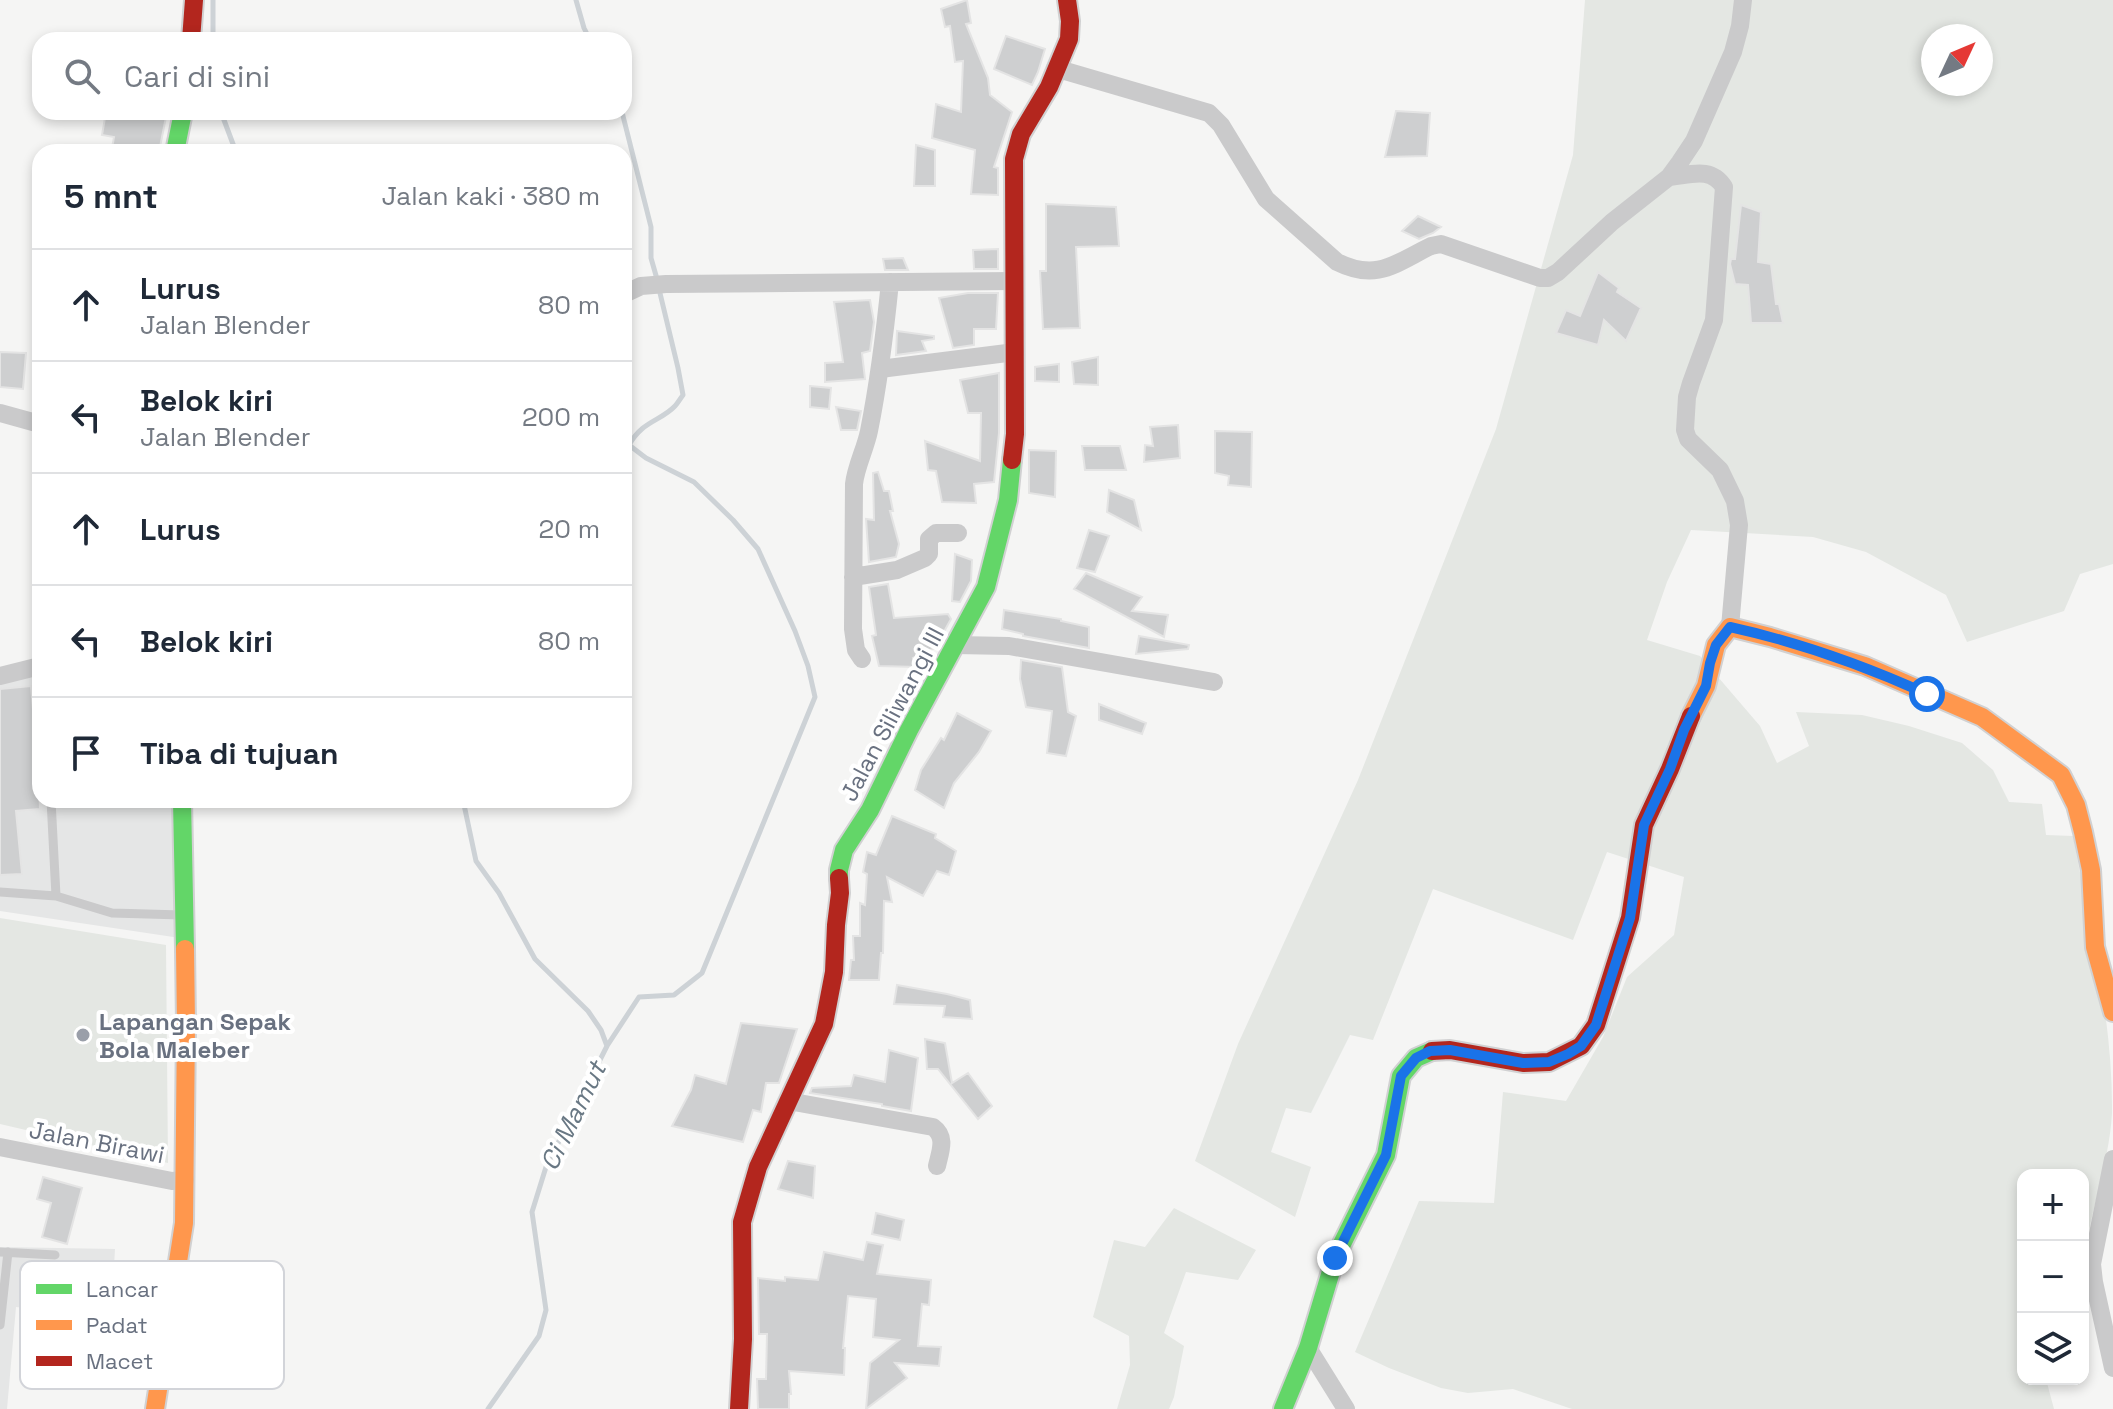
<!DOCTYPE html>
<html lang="id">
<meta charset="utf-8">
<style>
:root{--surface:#fff;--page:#f6f6f7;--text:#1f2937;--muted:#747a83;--line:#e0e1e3}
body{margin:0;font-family:"Space Grotesk",sans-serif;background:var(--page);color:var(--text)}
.controls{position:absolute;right:24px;bottom:24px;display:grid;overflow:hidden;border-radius:16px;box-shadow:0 4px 12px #0003}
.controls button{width:72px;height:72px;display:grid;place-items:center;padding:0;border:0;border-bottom:2px solid var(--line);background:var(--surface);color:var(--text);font:40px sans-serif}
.compass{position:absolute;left:1921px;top:24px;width:72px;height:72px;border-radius:50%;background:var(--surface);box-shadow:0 4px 12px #0003;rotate:46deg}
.stop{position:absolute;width:24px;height:24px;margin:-18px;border:6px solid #1a73e8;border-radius:50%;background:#fff}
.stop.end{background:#1a73e8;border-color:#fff;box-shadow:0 2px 8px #0008}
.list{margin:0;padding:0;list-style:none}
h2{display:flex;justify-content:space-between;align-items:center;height:104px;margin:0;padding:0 32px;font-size:34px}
h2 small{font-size:26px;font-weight:400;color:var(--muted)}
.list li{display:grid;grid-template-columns:52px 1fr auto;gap:24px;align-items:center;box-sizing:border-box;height:112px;padding:0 32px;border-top:2px solid var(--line)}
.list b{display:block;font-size:30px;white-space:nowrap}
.list p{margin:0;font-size:26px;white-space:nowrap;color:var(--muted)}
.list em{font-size:26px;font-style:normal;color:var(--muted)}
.icon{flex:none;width:44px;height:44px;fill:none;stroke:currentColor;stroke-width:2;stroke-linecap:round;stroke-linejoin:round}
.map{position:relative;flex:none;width:2113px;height:1409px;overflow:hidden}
.search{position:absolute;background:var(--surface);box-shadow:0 4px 12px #0003;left:32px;top:32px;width:600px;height:88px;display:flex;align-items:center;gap:20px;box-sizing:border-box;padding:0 28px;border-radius:24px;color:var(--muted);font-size:30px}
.panel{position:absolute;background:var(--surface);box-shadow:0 4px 12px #0003;left:32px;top:144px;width:600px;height:664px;border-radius:24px}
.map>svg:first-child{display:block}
.built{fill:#e5e6e6}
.green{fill:#e4e7e3;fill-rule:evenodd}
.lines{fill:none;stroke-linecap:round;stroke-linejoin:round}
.stream{stroke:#cdd2d6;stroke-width:5}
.building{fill:#cecfd0;stroke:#e4e4e4;stroke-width:2}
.fast-casing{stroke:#d1d1d2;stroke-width:22}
.slow-casing{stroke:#d1d1d2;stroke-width:22}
.jam-casing{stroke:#d1d1d2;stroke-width:22}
.lane{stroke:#cacacb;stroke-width:9}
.street{stroke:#cacacb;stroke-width:18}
.fast{stroke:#63d668;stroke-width:18}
.slow{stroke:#ff974d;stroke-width:18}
.jam{stroke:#b3261e;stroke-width:18}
.route{stroke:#1a73e8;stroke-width:10}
.poi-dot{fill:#9a9fa9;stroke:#fff;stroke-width:3}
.labels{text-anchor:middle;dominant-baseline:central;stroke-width:8;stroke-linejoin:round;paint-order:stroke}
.street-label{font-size:24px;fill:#697180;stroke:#fff}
.poi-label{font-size:24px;font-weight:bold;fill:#697180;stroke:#fff;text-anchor:start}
.water-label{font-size:26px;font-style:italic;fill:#697884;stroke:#fff}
.key{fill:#fff;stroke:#d2d4d9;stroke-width:2}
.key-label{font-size:22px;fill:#697180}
</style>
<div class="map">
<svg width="2113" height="1409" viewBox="0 0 2113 1409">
<rect width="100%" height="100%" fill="#f5f5f4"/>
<path class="built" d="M40,670v130h133l7,138 -180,-27v-231z
M0,1247l115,2 -2,35 -45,-4 -3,32 -49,-5 -9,102h-7z"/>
<path class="green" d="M1585,0h528v564l-33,10 -16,37 -97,31 -21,-47 -80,-43 -53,-15 -122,-7 -24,52 -20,58 53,16 60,70 17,37 32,-17 -13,-34 66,3 47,11 53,17 31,27 16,32 33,2 4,31 27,1c17,91 40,184 39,277 -3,53 -24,103 -29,156v-94h-60v204h23l8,30h-482l-59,-20 -45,4 -27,-5 -52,-20 -34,-16 64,-151 75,2 9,-111 63,9 37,-64 24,-60 47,-42 10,-58 -77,-25 -34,88 -140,-51 -60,151 -23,-5 -39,78 -25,-5 -15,44 40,15 -16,50 -100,-56 43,-117 120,-264 138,-351 77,-274zM1933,36h48v48h-48z
M0,918l166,27 2,218 -168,-39z
M1174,1208l82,42 -18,30 -52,-8 -22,61 20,13 -10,51 -5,12h-52l13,-44 -1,-29 -36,-19 21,-77 31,7z"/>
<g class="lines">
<path class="stream" d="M576,0l8,28 6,12
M213,40v-40
M221,112l15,40
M622,112l29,115v31l6,21
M463,800l13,61 23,32 36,66 53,52 13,19 6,16 -61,121 -14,45 14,98 -7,26 -51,73
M607,1046l32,-49 35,-2 28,-22 113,-276 -7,-31 -13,-35 -37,-82 -25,-29 -39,-38 -48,-24 -17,-13c13,-24 32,-24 46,-39 3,-3 5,-7 8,-11l-5,-27 -19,-79"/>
</g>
<path class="building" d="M967,0l4,23 -5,1 22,54 2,17 22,17 -18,55 4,1v27l-27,-1 4,-44 -43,-12 4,-34 25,8 2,-51 -8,1 -5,-36 -5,1 -4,-18z
M1006,36l39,13 -7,23 -6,13 -38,-16z
M1396,111l34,2 -3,43 -42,1z
M106,112h61l-8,40h-22l-25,-4 2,-11 -12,-2z
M916,145l19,5v36h-21z
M1046,204l70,3 3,39 -43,1 4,81 -37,1 -3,-58h6z
M1741,205l20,7 -3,50 13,2 5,40h3l4,19h-32l-3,-38 -13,-1 -5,-20 1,-5h4z
M1418,216l23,11 -8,6 -14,6 -17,-8z
M998,249v20h-24l-1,-19z
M903,258l5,12h-23l-2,-11z
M1598,272l21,16 -2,4 24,16 -15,33 -22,-21 -6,25 -42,-12 10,-23 14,6z
M968,293h30l-2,36h-22v16l-21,3 -14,-50z
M870,300l4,22 -4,29 -8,2 3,26 -40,3v-19l18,-1 -9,-60z
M897,331l37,5v3l-12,2 4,10 -30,4z
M0,352l26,1 -3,36 -23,-2z
M1098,357v28l-24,-1 -2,-22z
M1059,364v18l-24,-1v-14z
M999,373v60l-5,49 -20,2 2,19 -34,-1 -6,-31 -8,-1 -3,-29 55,20 1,-48h-13l-8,-33z
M810,386l21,2 -2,21 -19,-2z
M836,407l25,4 -4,19h-16z
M1178,425l2,33 -36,4 1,-17 8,1 -3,-19z
M1215,431l37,1 -1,55 -23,-2 1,-9 -14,-3z
M1082,446h38l6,24h-41z
M1029,450l27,1 -1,46 -26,-4z
M878,472l6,19h5l4,20h-3l9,33 -3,13 -27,5 -3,-43 8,1 -1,-47z
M1109,490l25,10 7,30 -34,-18z
M1089,530l20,6 -14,36 -18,-4z
M955,554l17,6 -1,21 -11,21 -8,-1z
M1086,573l56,24 -10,14 36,4 -4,22 -90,-48z
M888,584l6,34 54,-4 3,5 -16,29 -22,10 7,17 -28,54 -14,-11 17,-17 7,3 15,-37 -38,-1 -7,-30 4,-1 -7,-48z
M1004,610l57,9v2l28,6v21l-66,-12v-2l-21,-5z
M1139,636l50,9 -1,4 -52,5z
M1021,660l41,7 6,45 8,4 -10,40 -19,-3 5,-42 -26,-4 -6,-28z
M31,686l4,46 5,-1v29h-2l2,49 -24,2 6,63 -22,1v-186z
M1099,704l47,19 -4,11 -43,-14z
M957,713l34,18 -12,21 -25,31 -10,25 -29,-18 6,-20 20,-32 3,2z
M892,816l44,18 -1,4 21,13 -7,24 -12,-4 -14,25 -36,-19 5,25 -8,-1 -1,52h-2l-2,27h-30l2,-20h3l-1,-24h7v-33l5,2 2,-31 -4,-2 4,-20 9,3z
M897,985l50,9 23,6 2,19 -29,-2 2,-11 -51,-2z
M741,1023l56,6 -18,54h-13l-5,29 -8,-2 -10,32 -71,-16 19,-36 4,-15 31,9z
M925,1039l20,4 7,40 16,-10 24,33 -14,13 -40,-50h-11z
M889,1050l29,8 -7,53 -29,-5v-2l-72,-11 2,-5 39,-2 3,-11 31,7z
M788,1161l27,5 -2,32 -35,-9z
M43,1177l39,11 -15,56 -25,-7 9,-34 -14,-4z
M876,1213l28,7 -4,20 -28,-6z
M867,1242l16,3 -6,29 54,6 -2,25 -7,-1 -4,42 23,1 -2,19 -44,-3 12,15 -41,31 4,-46 29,-23 -26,-3 3,-38 -28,-3 -5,52h2l-1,27 -55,-4 2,23h-2v15h-31l-1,-30h9l1,-45h-8l-1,-56 27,3v-4l33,3 6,-28 39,8z"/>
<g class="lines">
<g class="fast-casing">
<path id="fast" d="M175,152l8,-40
M182,800l3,149
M839,878v-8l5,-20 26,-40 39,-80 77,-143 22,-87 4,-40
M1283,1409l25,-61 27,-90 51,-103 15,-79 15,-18 16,-7"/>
</g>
<g class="slow-casing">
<path id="slow" d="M1691,716l15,-30 10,-41 14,-18 40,10 95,29 117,51 79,58 15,30 7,27 8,38 4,77 18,65
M155,1409l29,-186 2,-199 -1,-75"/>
</g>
<g class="jam-casing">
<path id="jam" d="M191,40l3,-40
M1012,460l3,-26 -1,-275 7,-25 28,-47 20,-48 1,-18 -3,-21
M1432,1051l18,-1 73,13 26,-1 32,-16 15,-21 34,-107 14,-93 26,-56 21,-53
M739,1409l4,-70 -1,-117 16,-55 66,-143 10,-52 2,-47 4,-32 -1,-15"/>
</g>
<path class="lane" d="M51,800l5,96 56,17 70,2
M0,892l56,4
M0,1252l55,3
M0,1325l8,-73"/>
<path class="street" d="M1055,68l154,45 12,12 45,74 71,63c40,20 59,1 94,-16l10,-2 99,34h8l10,-6 54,-50 57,-45 11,-15 14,-21 39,-89 7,-26 3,-26
M1669,177c21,-2 42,-11 55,10l-10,133 -23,63 -4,14 -2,33 3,9 32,31 15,31 4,24 -9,102
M624,294l17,-8 25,-2 348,-3
M880,369l135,-17
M0,413l40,11
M853,577l44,-7 28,-12 4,-4v-15l7,-6h22
M956,645l53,1 205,36
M862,659l-6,-9 -3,-21 1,-145c2,-18 11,-34 15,-53 10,-50 16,-99 21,-149
M0,676l40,-10
M788,1101l145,26c14,10 7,25 4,39
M0,1147l172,34 13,-1
M2113,1159l-21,105 2,18 19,86
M1308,1348l38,61"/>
<use href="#fast" class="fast"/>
<use href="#slow" class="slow"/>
<use href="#jam" class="jam"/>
</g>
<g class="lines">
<path class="route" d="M1335,1258l51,-103 15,-79 15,-18 14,-7 20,-1 73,13 26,-1 19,-8 13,-8 15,-21 34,-107 14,-93 26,-56 14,-39 22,-44 4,-23 6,-18 14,-18c68,15 133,38 197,67"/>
</g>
<circle class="poi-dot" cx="83" cy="1035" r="8"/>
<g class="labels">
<g class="street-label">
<text transform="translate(892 714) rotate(-62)">Jalan Siliwangi III</text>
<text transform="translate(97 1142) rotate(11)">Jalan Birawi</text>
</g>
<g class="poi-label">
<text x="99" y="1021">Lapangan Sepak<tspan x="99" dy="28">Bola Maleber</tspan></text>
</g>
<g class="water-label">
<text transform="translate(573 1116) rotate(-64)">Ci Mamut</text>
</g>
</g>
<rect x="20" y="1261" width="264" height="128" rx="12" class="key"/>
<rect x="36" y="1284" width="36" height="10" fill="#63d668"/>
<rect x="36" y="1320" width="36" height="10" fill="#ff974d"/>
<rect x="36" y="1356" width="36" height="10" fill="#b3261e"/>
<g class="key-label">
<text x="86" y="1297">Lancar</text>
<text x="86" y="1333">Padat</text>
<text x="86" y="1369">Macet</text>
</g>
</svg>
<div class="controls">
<button>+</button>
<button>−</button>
<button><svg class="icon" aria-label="layers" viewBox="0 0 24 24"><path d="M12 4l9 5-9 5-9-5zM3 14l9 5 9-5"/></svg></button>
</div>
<svg class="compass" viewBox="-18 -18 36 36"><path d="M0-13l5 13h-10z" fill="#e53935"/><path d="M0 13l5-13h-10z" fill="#747a83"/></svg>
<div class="stop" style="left:1927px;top:694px"></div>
<div class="stop end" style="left:1335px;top:1258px"></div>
<div class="search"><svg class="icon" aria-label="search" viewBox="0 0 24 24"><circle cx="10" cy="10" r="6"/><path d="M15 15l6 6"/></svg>Cari di sini</div>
<section class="panel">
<h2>5 mnt<small>Jalan kaki · 380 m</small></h2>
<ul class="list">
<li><svg class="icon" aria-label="ahead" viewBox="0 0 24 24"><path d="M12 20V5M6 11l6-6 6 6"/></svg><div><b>Lurus</b><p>Jalan Blender</p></div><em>80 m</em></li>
<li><svg class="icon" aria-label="left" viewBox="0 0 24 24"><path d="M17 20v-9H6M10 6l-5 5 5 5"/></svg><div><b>Belok kiri</b><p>Jalan Blender</p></div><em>200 m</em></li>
<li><svg class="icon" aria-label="ahead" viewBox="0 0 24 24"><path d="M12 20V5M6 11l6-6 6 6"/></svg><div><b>Lurus</b></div><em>20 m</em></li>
<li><svg class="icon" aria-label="left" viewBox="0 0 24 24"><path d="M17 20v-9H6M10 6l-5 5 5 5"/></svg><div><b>Belok kiri</b></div><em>80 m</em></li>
<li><svg class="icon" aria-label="arrive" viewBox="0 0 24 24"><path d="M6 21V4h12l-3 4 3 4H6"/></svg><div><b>Tiba di tujuan</b></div></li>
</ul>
</section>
</div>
